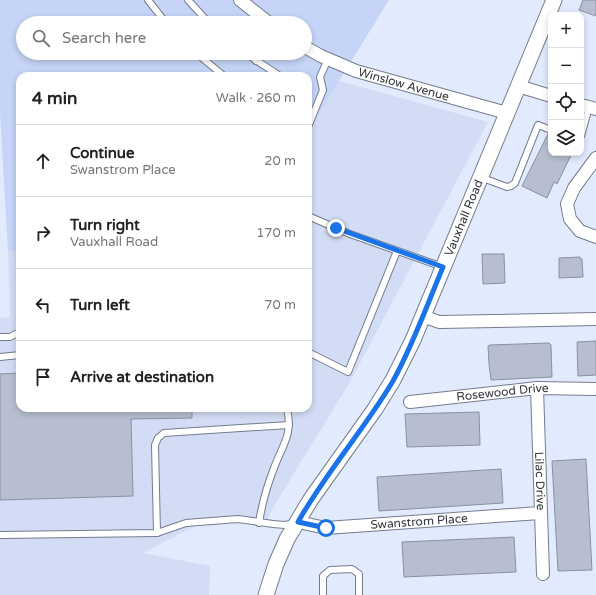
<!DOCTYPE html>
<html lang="en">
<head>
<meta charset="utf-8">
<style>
	:root { --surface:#fff; --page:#f2f2f2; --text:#222; --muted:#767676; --line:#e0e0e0 }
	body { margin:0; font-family:"Varela Round",sans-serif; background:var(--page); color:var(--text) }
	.controls { position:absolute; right:12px; top:12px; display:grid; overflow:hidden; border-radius:8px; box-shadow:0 2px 6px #0003 }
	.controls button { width:36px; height:36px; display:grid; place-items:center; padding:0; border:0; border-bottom:1px solid var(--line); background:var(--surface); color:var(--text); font:20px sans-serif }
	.stop { position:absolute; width:12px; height:12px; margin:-9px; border:3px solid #1a73e8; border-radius:50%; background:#fff }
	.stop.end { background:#1a73e8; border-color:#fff; box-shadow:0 1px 4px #0008 }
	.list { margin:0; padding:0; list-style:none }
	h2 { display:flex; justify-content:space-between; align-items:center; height:52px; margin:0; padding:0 16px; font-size:17px }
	h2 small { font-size:13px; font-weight:400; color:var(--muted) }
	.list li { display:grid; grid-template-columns:26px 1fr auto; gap:12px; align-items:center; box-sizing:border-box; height:72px; padding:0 16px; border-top:1px solid var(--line) }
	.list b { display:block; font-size:15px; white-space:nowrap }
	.list p { margin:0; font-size:13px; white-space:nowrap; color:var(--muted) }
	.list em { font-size:13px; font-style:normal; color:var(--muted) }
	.icon { flex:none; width:22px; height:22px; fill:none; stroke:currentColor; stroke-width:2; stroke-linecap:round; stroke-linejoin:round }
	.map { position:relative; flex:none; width:596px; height:595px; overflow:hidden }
	.search { position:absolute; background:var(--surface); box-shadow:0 2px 6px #0003; left:16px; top:16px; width:296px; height:44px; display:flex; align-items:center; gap:10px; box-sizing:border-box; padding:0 14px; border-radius:22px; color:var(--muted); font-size:15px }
	.panel { position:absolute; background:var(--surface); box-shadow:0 2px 6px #0003; left:16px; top:72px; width:296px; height:340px; border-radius:12px }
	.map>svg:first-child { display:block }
	.built { fill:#d2ddf5 }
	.green { fill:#c5d4f7; fill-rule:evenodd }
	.building { fill:#b6bed0; stroke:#8990a1 }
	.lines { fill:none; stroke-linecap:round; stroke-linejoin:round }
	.service-casing { stroke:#747c8c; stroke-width:8 }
	.minor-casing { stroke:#747c8c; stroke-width:14 }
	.tertiary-casing { stroke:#747c8c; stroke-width:17 }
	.service { stroke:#fff; stroke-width:6 }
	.minor { stroke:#fff; stroke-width:12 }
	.tertiary { stroke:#fff; stroke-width:15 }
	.route { stroke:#1a73e8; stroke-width:5 }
	.labels { text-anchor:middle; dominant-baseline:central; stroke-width:3.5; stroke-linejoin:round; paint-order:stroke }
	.street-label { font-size:12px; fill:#32353c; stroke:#f6f8fb }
</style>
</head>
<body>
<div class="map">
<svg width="596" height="595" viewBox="0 0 596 595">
	<rect width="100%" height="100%" fill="#e2eafd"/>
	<polygon class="built" points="329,78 488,122 350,382 274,506 267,521 203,522 143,553 210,566 209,595 0,595 0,318 10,317 8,251 20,252 20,408 308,408 308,116"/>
	<path class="green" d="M 0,0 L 389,0 L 308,131 L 308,76 L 20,76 L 20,252 L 8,251 L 0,112 ZM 23,23 L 305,23 L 305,53 L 23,53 Z"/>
	<g class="building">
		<polygon points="583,0 596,0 596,16 579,10"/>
		<polygon points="548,134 551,134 551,153 572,153 557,184 554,182 547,198 522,186"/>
		<polygon points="482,254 504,254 505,283 483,284"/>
		<polygon points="580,257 580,259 582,259 583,277 559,278 559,258"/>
		<polygon points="596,341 596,375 578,376 577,342"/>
		<polygon points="549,343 551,345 552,377 491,380 489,364 488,346 490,345"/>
		<polygon points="20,373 20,408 192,408 192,418 131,419 133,496 0,500 0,374"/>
		<polygon points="479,412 480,445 407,447 405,414"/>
		<polygon points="586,459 592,570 558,571 552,461"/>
		<polygon points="501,469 503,503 379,511 377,477"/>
		<polygon points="514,537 516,572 404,577 402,542"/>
	</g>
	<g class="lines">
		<defs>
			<g id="service">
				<polyline points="148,0 166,23"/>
				<polyline points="188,0 209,23"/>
				<polyline points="196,53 224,76"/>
				<polyline points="245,53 280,76"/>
				<polyline points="256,61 261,53"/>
				<polyline points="308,127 323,90 320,77 328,59"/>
				<polyline points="581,136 589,107"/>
				<polyline points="480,177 507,187 511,186 515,183 538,125 551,130"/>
				<polyline points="308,216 350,234 443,267"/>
				<polyline points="0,337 10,337 20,332"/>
				<polyline points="308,352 348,372 397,251"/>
				<polyline points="0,357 20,355"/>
				<path d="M 259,523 C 262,503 267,486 274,468 C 283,444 293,435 287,408"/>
				<polyline points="157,533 155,445 158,438 164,433 289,425"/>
				<polyline points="0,535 157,533 186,523 238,519 273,524 285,525 295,523"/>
				<polyline points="323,595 323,576 330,570 352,569 359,574 359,595"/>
			</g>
			<g id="minor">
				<polyline points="240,0 269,23"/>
				<path id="s1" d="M 305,47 L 321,56 L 356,71 L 507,113"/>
				<polyline points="518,86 551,96"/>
				<polyline points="581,105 596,109"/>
				<polyline points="596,158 574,188 567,204 570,219 580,231 596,237"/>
				<polyline points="423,316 439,322 596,319"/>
				<path id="s2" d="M 537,388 L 543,574"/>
				<path id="s3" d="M 410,402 L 537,388 L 596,389"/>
				<path id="s4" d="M 298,522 L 326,528 L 540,513"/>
			</g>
			<g id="tertiary">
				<path id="s5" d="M 266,595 L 276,564 L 287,539 L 311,499 L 375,409 L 393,380 L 413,340 L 554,0"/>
			</g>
		</defs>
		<use href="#service" class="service-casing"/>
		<use href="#minor" class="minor-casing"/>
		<use href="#tertiary" class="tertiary-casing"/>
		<use href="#service" class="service"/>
		<use href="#minor" class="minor"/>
		<use href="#tertiary" class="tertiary"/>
	</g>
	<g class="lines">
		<path class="route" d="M 326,528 L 298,522 C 326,472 364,430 393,381 C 413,345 427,305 443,267 L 336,228"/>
	</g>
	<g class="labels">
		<g class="street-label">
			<text stroke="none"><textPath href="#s1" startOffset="106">Winslow Avenue</textPath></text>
			<text stroke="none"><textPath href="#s5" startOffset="428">Vauxhall Road</textPath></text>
			<text stroke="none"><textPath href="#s3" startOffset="93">Rosewood Drive</textPath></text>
			<text stroke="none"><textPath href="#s2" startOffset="93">Lilac Drive</textPath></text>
			<text stroke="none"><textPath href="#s4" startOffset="122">Swanstrom Place</textPath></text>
		</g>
	</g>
</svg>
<div class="controls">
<button>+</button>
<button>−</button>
<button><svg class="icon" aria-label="locate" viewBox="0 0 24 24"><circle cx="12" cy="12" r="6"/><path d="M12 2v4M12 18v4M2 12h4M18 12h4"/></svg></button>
<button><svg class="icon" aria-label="layers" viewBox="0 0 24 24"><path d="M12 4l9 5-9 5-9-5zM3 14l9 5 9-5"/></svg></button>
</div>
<div class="stop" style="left:326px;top:528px"></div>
<div class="stop end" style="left:336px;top:228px"></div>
<div class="search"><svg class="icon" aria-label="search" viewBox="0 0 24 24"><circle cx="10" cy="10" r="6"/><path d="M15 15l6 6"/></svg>Search here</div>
<section class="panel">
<h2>4 min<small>Walk · 260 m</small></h2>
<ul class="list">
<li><svg class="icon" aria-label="ahead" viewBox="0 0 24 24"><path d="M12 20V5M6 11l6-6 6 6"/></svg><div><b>Continue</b><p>Swanstrom Place</p></div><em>20 m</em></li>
<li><svg class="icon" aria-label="right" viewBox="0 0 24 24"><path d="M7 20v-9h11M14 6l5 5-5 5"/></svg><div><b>Turn right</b><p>Vauxhall Road</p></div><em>170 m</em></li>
<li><svg class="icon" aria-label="left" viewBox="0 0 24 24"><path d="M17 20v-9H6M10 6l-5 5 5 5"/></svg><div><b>Turn left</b></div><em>70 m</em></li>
<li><svg class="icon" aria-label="arrive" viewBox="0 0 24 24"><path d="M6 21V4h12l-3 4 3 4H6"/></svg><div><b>Arrive at destination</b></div></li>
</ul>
</section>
</div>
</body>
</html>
